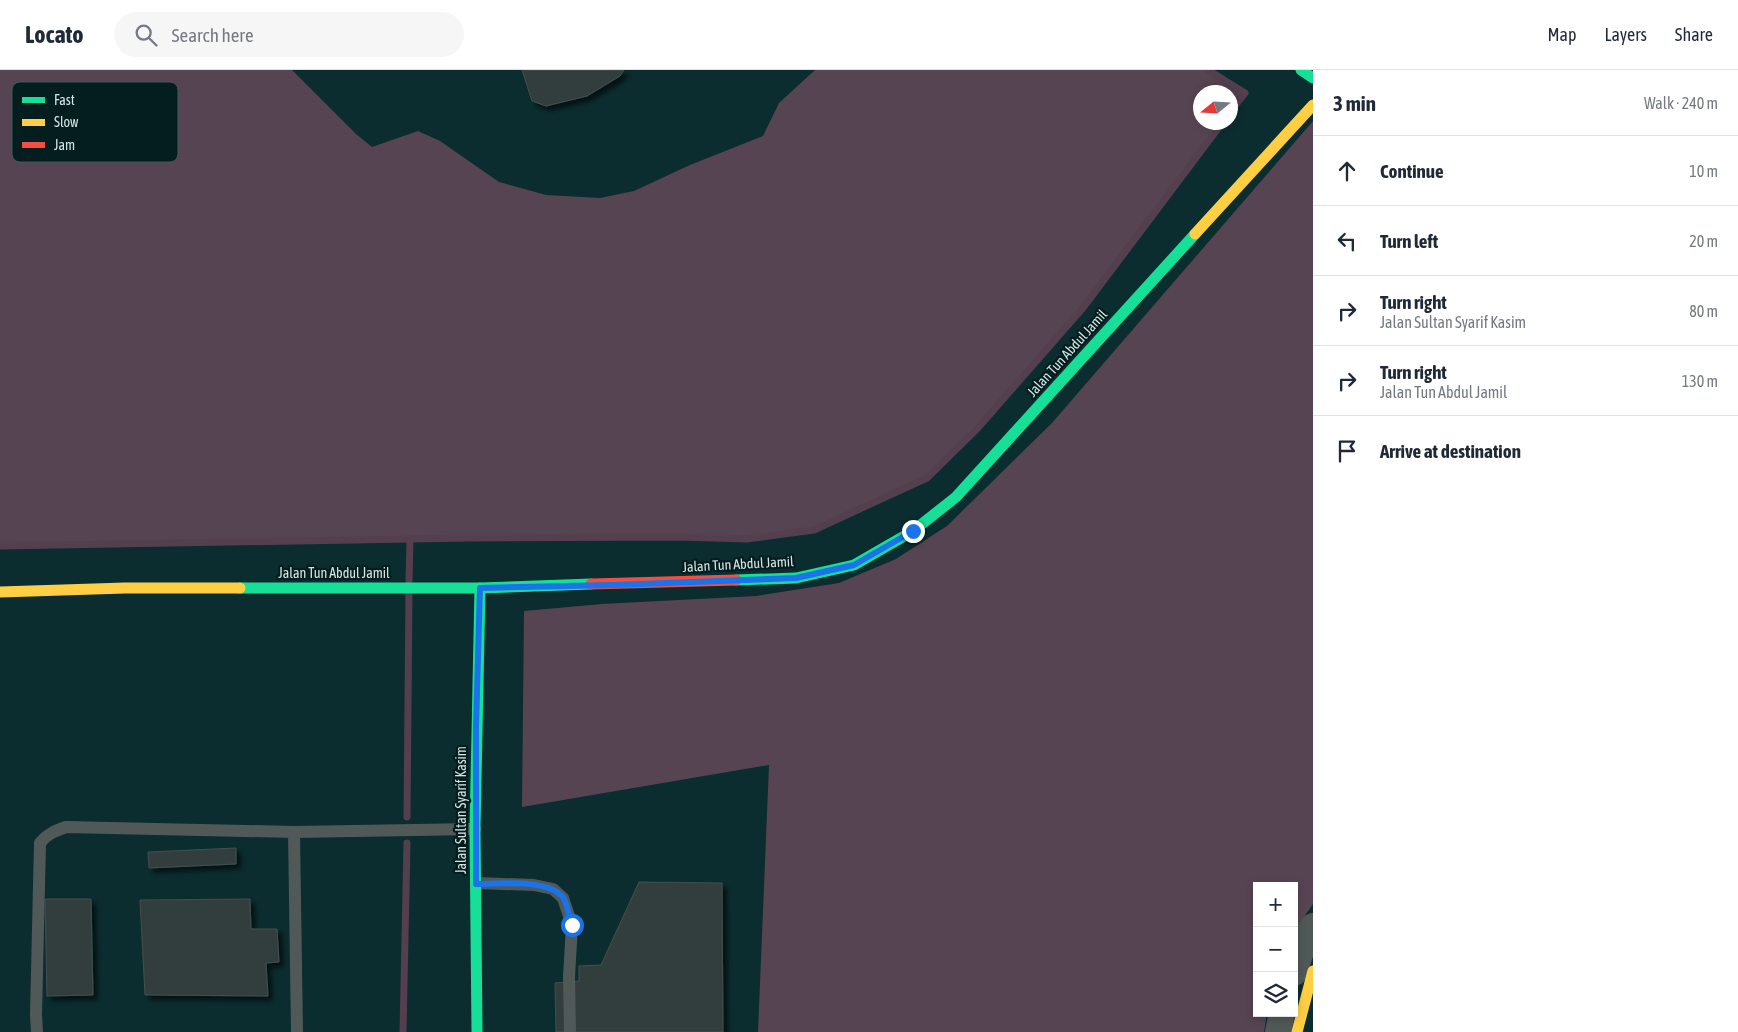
<!DOCTYPE html>
<html lang="en">
<head>
<meta charset="utf-8">
<style>
	:root { --surface:#fff; --page:#f6f6f7; --text:#1f2937; --muted:#747a83; --line:#e0e1e3 }
	body { margin:0; font-family:"Asap Condensed",sans-serif; background:var(--page); color:var(--text) }
	.controls { position:absolute; right:15px; bottom:15px; display:grid; overflow:hidden; border-radius:0px; box-shadow:0 2px 8px #0003 }
	.controls button { width:45px; height:45px; display:grid; place-items:center; padding:0; border:0; border-bottom:1px solid var(--line); background:var(--surface); color:var(--text); font:25px sans-serif }
	.compass { position:absolute; left:1193px; top:15px; width:45px; height:45px; border-radius:50%; background:var(--surface); box-shadow:0 2px 8px #0003; rotate:252deg }
	.stop { position:absolute; width:15px; height:15px; margin:-11px; border:4px solid #1a73e8; border-radius:50%; background:#fff }
	.stop.end { background:#1a73e8; border-color:#fff; box-shadow:0 1px 5px #0008 }
	.list { margin:0; padding:0; list-style:none }
	h2 { display:flex; justify-content:space-between; align-items:center; height:65px; margin:0; padding:0 20px; font-size:21px }
	h2 small { font-size:16px; font-weight:400; color:var(--muted) }
	.list li { display:grid; grid-template-columns:32px 1fr auto; gap:15px; align-items:center; box-sizing:border-box; height:70px; padding:0 20px; border-top:1px solid var(--line) }
	.list b { display:block; font-size:19px; white-space:nowrap }
	.list p { margin:0; font-size:16px; white-space:nowrap; color:var(--muted) }
	.list em { font-size:16px; font-style:normal; color:var(--muted) }
	.icon { flex:none; width:28px; height:28px; fill:none; stroke:currentColor; stroke-width:2; stroke-linecap:round; stroke-linejoin:round }
	.map { position:relative; flex:none; width:1313px; height:962px; overflow:hidden }
	header { display:flex; align-items:center; gap:30px; box-sizing:border-box; height:70px; padding:0 25px; background:var(--surface); border-bottom:1px solid var(--line) }
	header strong { font-size:24px }
	nav { display:flex; gap:28px; margin-inline-start:auto; font-size:18px }
	.search { width:350px; height:45px; background:var(--page); display:flex; align-items:center; gap:12px; box-sizing:border-box; padding:0 18px; border-radius:28px; color:var(--muted); font-size:19px }
	main { display:flex }
	aside { flex:1; background:var(--surface) }
	.map>svg:first-child { display:block }
	.built { fill:#0b2d2f; fill-rule:evenodd }
	.forest { fill:#574452 }
	.lines { fill:none; stroke-linecap:round; stroke-linejoin:round }
	.stream { stroke:#543f4f; stroke-width:7 }
	.building { fill:#333e3e; stroke:#444e4f; filter:url(#shadow) }
	.lane { stroke:#515858; stroke-width:12 }
	.street { stroke:#515858; stroke-width:26 }
	.fast { stroke:#16e098; stroke-width:11 }
	.slow { stroke:#ffcf43; stroke-width:11 }
	.jam { stroke:#f24e42; stroke-width:11 }
	.route { stroke:#1a73e8; stroke-width:6 }
	.labels { text-anchor:middle; dominant-baseline:central; stroke-width:4.5; stroke-linejoin:round; paint-order:stroke }
	.street-label { font-size:14px; fill:#d5e4e4; stroke:#041d1e }
	.key { fill:#041d1e; stroke:#435959; stroke-width:1 }
	.key-label { font-size:14px; fill:#d5e4e4 }
</style>
</head>
<body>
<header>
<strong>Locato</strong>
<div class="search"><svg class="icon" aria-label="search" viewBox="0 0 24 24"><circle cx="10" cy="10" r="6"/><path d="M15 15l6 6"/></svg>Search here</div>
<nav><a>Map</a><a>Layers</a><a>Share</a></nav>
</header>
<main>
<div class="map">
<svg width="1313" height="962" viewBox="0 0 1313 962">
	<defs>
		<filter id="shadow"><feDropShadow dx="4.5" dy="4.5" stdDeviation="2.5" flood-color="#0009"/></filter>
	</defs>
	<rect width="100%" height="100%" fill="#142122"/>
	<path class="built" d="M 0,0 L 1313,0 L 1313,962 L 0,962 ZM 1200,22 L 1230,22 L 1230,52 L 1200,52 ZM 1257,816 L 1294,816 L 1294,943 L 1257,943 Z"/>
	<g class="forest">
		<polygon points="0,0 292,0 356,64 372,77 418,61 440,71 499,112 546,125 600,128 634,121 690,95 763,66 779,33 815,0 1209,0 1245,23 1231,42 1230,22 1200,22 1200,52 1223,53 1083,238 977,359 927,408 814,460 747,469 467,468 0,476"/>
		<polygon points="1313,51 1313,834 1299,854 1294,867 1294,816 1257,816 1257,943 1267,943 1264,962 758,962 769,695 522,737 524,541 602,534 756,526 839,513 896,489 947,456 1052,353"/>
	</g>
	<g class="lines">
		<g class="stream">
			<polyline points="1208,0 1245,23 1230,42"/>
			<polyline points="0,476 467,468 678,467 747,469 814,460 927,408 977,359 1083,238 1223,52"/>
			<polyline points="409,511 410,469"/>
			<polyline points="407,747 409,522"/>
			<polyline points="403,962 407,773"/>
		</g>
	</g>
	<g class="building">
		<polygon points="522,0 624,0 620,6 587,26 546,36 532,31"/>
		<polygon points="236,778 236,794 149,798 148,782"/>
		<polygon points="639,812 722,813 723,962 556,962 555,913 579,911 579,896 601,895"/>
		<polygon points="45,829 91,829 93,925 47,926"/>
		<polygon points="250,829 251,859 277,859 279,892 266,893 268,926 145,925 140,830"/>
	</g>
	<g class="lines">
		<g class="lane">
			<polyline points="294,762 297,962"/>
			<polyline points="476,813 534,815 553,819 563,828 572,855 569,907 570,962"/>
			<path d="M 37,962 L 36,945 L 40,773 C 47,764 55,761 66,757 L 294,762 L 475,759"/>
		</g>
		<g class="street">
			<polyline points="1294,903 1306,866 1313,856"/>
			<polyline points="1278,962 1282,943"/>
		</g>
		<g class="fast">
			<polyline points="1301,0 1313,8"/>
			<polyline points="736,510 796,508 854,495 913,461 956,427 1195,164"/>
			<polyline points="240,518 480,518 591,514"/>
			<polyline points="477,962 475,759 480,518"/>
		</g>
		<g class="slow">
			<polyline points="1195,164 1313,35"/>
			<polyline points="0,522 125,518 240,518"/>
			<polyline points="1297,962 1313,901"/>
		</g>
		<polyline class="jam" points="591,514 736,510"/>
	</g>
	<g class="lines">
		<path class="route" d="M 572,855 C 569,847 568,837 564,829 C 552,808 497,814 476,814 L 476,657 L 480,518 L 614,515 L 796,508 L 854,495 L 913,461"/>
	</g>
	<g class="labels">
		<g class="street-label">
			<text transform="translate(1067 283) rotate(-48)">Jalan Tun Abdul Jamil</text>
			<text transform="translate(738 494) rotate(-3)">Jalan Tun Abdul Jamil</text>
			<text x="334" y="503">Jalan Tun Abdul Jamil</text>
			<text transform="translate(461 740) rotate(-90)">Jalan Sultan Syarif Kasim</text>
		</g>
	</g>
	<rect x="12" y="12" width="166" height="80" rx="8" class="key"/>
	<rect x="22" y="27" width="23" height="6" fill="#16e098"/>
	<rect x="22" y="49" width="23" height="7" fill="#ffcf43"/>
	<rect x="22" y="72" width="23" height="6" fill="#f24e42"/>
	<g class="key-label">
		<text x="54" y="35">Fast</text>
		<text x="54" y="57">Slow</text>
		<text x="54" y="80">Jam</text>
	</g>
</svg>
<div class="controls">
<button>+</button>
<button>−</button>
<button><svg class="icon" aria-label="layers" viewBox="0 0 24 24"><path d="M12 4l9 5-9 5-9-5zM3 14l9 5 9-5"/></svg></button>
</div>
<svg class="compass" viewBox="-18 -18 36 36"><path d="M0-13l5 13h-10z" fill="#e53935"/><path d="M0 13l5-13h-10z" fill="#747a83"/></svg>
<div class="stop" style="left:572px;top:855px"></div>
<div class="stop end" style="left:913px;top:461px"></div>
</div>
<aside>
<h2>3 min<small>Walk · 240 m</small></h2>
<ul class="list">
<li><svg class="icon" aria-label="ahead" viewBox="0 0 24 24"><path d="M12 20V5M6 11l6-6 6 6"/></svg><div><b>Continue</b></div><em>10 m</em></li>
<li><svg class="icon" aria-label="left" viewBox="0 0 24 24"><path d="M17 20v-9H6M10 6l-5 5 5 5"/></svg><div><b>Turn left</b></div><em>20 m</em></li>
<li><svg class="icon" aria-label="right" viewBox="0 0 24 24"><path d="M7 20v-9h11M14 6l5 5-5 5"/></svg><div><b>Turn right</b><p>Jalan Sultan Syarif Kasim</p></div><em>80 m</em></li>
<li><svg class="icon" aria-label="right" viewBox="0 0 24 24"><path d="M7 20v-9h11M14 6l5 5-5 5"/></svg><div><b>Turn right</b><p>Jalan Tun Abdul Jamil</p></div><em>130 m</em></li>
<li><svg class="icon" aria-label="arrive" viewBox="0 0 24 24"><path d="M6 21V4h12l-3 4 3 4H6"/></svg><div><b>Arrive at destination</b></div></li>
</ul>
</aside>
</main>
</body>
</html>
